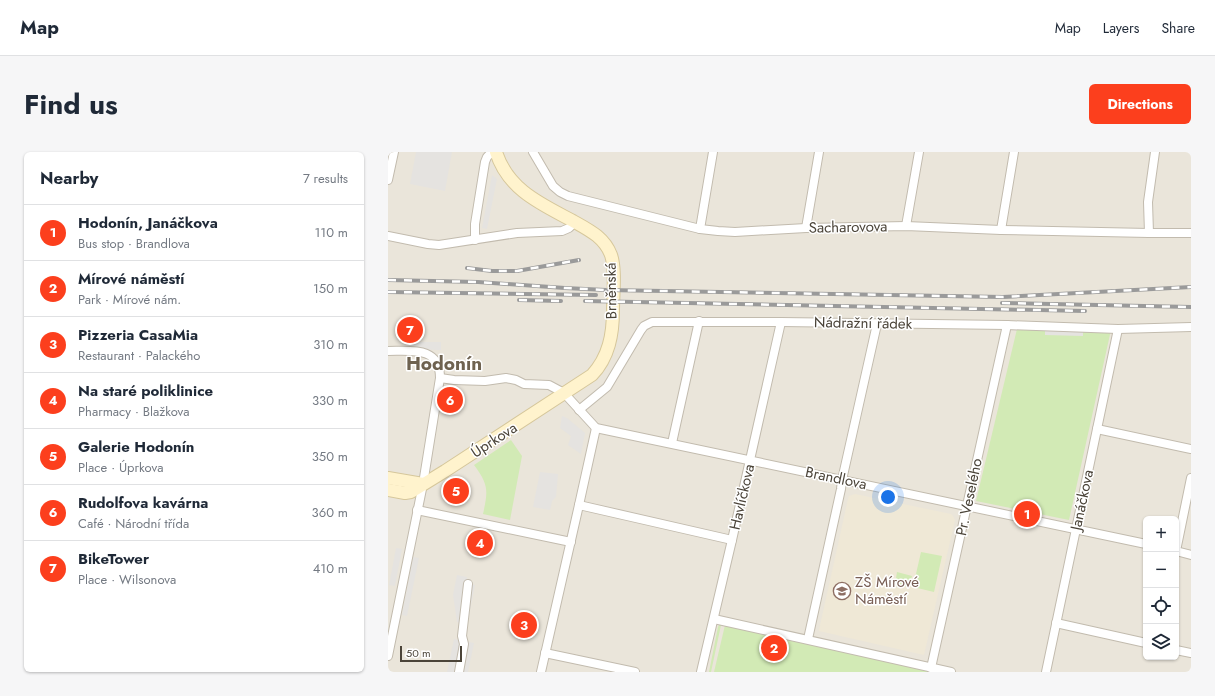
<!DOCTYPE html>
<html lang="en">
<head>
<meta charset="utf-8">
<style>
	:root { --surface:#fff; --page:#f6f6f7; --text:#1f2937; --muted:#747a83; --line:#e0e1e3; --accent:#fc3f1d }
	body { margin:0; font-family:Jost,sans-serif; background:var(--page); color:var(--text) }
	.controls { position:absolute; right:12px; bottom:12px; display:grid; overflow:hidden; border-radius:6px; box-shadow:0 1px 3px #0004 }
	.controls button { width:36px; height:36px; display:grid; place-items:center; padding:0; border:0; border-bottom:1px solid var(--line); background:var(--surface); color:var(--text); font:20px sans-serif }
	.scale { position:absolute; left:12px; bottom:10px; width:62px; box-sizing:border-box; padding-left:4px; border:2px solid #4b4439; border-top:0; font-size:11px; line-height:14px; white-space:nowrap; color:#4b4439; -webkit-text-stroke:3px #fff; paint-order:stroke }
	.you { position:absolute; left:500px; top:345px; width:14px; height:14px; margin:-10px; border:3px solid #fff; border-radius:50%; background:#1a73e8; box-shadow:0 0 0 6px #1a73e833 }
	.badge { display:grid; place-items:center; width:26px; height:26px; border-radius:50%; background:var(--accent); color:#fff; font-size:13px; font-weight:700 }
	.pin { position:absolute; translate:-50% -50%; border:2px solid #fff; box-shadow:0 1px 4px #0006 }
	.list { margin:0; padding:0; list-style:none }
	h2 { display:flex; justify-content:space-between; align-items:center; height:52px; margin:0; padding:0 16px; font-size:17px }
	h2 small { font-size:13px; font-weight:400; color:var(--muted) }
	.list li { display:grid; grid-template-columns:26px 1fr auto; gap:12px; align-items:center; box-sizing:border-box; height:56px; padding:0 16px; border-top:1px solid var(--line) }
	.list b { display:block; font-size:15px; white-space:nowrap }
	.list p { margin:0; font-size:13px; white-space:nowrap; color:var(--muted) }
	.list em { font-size:13px; font-style:normal; color:var(--muted) }
	.icon { flex:none; width:22px; height:22px; fill:none; stroke:currentColor; stroke-width:2; stroke-linecap:round; stroke-linejoin:round }
	.map { position:relative; flex:none; width:803px; height:520px; overflow:hidden; border-radius:6px }
	header { display:flex; align-items:center; gap:24px; box-sizing:border-box; height:56px; padding:0 20px; background:var(--surface); border-bottom:1px solid var(--line) }
	header strong { font-size:19px }
	nav { display:flex; gap:22px; margin-inline-start:auto; font-size:14px }
	.intro { display:flex; align-items:center; justify-content:space-between; box-sizing:border-box; height:96px; padding:0 24px }
	h1 { margin:0; font-size:28px }
	.button { padding:10px 18px; border-radius:6px; background:var(--accent); color:#fff; font-size:14px; font-weight:700 }
	main { display:flex; gap:24px; padding:0 24px }
	aside { flex:1; background:var(--surface); border-radius:6px; box-shadow:0 1px 3px #0004 }
	.map>svg:first-child { display:block }
	.residential { fill:#eae5da; fill-rule:evenodd }
	.education { fill:#efe8d6 }
	.green { fill:#d2eab5 }
	.parking { fill:#e5e3e0 }
	.lines { fill:none; stroke-linecap:round; stroke-linejoin:round }
	.minor-casing { stroke:#c2bbae; stroke-width:10 }
	.secondary-casing { stroke:#d6c79b; stroke-width:14 }
	.minor { stroke:#fff; stroke-width:8 }
	.secondary { stroke:#fff3cd; stroke-width:12 }
	.rail-casing { stroke:#9a9a9a; stroke-width:4 }
	.rail { stroke:#fff; stroke-width:2.5; stroke-dasharray:8; stroke-linecap:butt }
	.labels { text-anchor:middle; dominant-baseline:central; stroke-width:3; stroke-linejoin:round; paint-order:stroke }
	.street-label { font-size:15px; fill:#4b4439; stroke:#fff }
	.education-label { font-size:15px; fill:#785e54; stroke:#fff; text-anchor:start }
	.district-label { font-size:19px; font-weight:bold; fill:#6e6250; stroke:#fff }
</style>
</head>
<body>
<header>
<strong>Map</strong>
<nav><a>Map</a><a>Layers</a><a>Share</a></nav>
</header>
<div class="intro"><h1>Find us</h1><a class="button">Directions</a></div>
<main>
<aside>
<h2>Nearby<small>7 results</small></h2>
<ul class="list">
<li><span class="badge">1</span><div><b>Hodonín, Janáčkova</b><p>Bus stop · Brandlova</p></div><em>110 m</em></li>
<li><span class="badge">2</span><div><b>Mírové náměstí</b><p>Park · Mírové nám.</p></div><em>150 m</em></li>
<li><span class="badge">3</span><div><b>Pizzeria CasaMia</b><p>Restaurant · Palackého</p></div><em>310 m</em></li>
<li><span class="badge">4</span><div><b>Na staré poliklinice</b><p>Pharmacy · Blažkova</p></div><em>330 m</em></li>
<li><span class="badge">5</span><div><b>Galerie Hodonín</b><p>Place · Úprkova</p></div><em>350 m</em></li>
<li><span class="badge">6</span><div><b>Rudolfova kavárna</b><p>Café · Národní třída</p></div><em>360 m</em></li>
<li><span class="badge">7</span><div><b>BikeTower</b><p>Place · Wilsonova</p></div><em>410 m</em></li>
</ul>
</aside>
<div class="map">
<svg width="803" height="520" viewBox="0 0 803 520">
	<rect width="100%" height="100%" fill="#f6f3ec"/>
	<path class="residential" d="M 0,0 L 803,0 L 803,520 L 0,520 ZM 758,367 L 788,367 L 788,505 L 758,505 Z"/>
	<polygon class="education" points="467,342 563,362 565,364 567,368 536,503 431,479 431,478 460,347 461,344"/>
	<g class="green">
		<polygon points="629,177 723,178 681,368 588,349"/>
		<path d="M 123,288 L 134,304 L 122,368 L 95,362 C 100,339 101,333 86,313 Z"/>
		<polygon points="533,400 554,404 546,440 525,435"/>
		<polygon points="509,420 524,424 521,435 507,432"/>
		<polygon points="331,473 333,473 323,520 321,520 330,475"/>
		<polygon points="337,473 545,520 326,520"/>
	</g>
	<g class="parking">
		<polygon points="28,0 64,0 57,39 22,32"/>
		<polygon points="104,23 109,27 99,77 94,76"/>
		<polygon points="657,177 695,178 695,184 657,183"/>
		<polygon points="18,190 53,190 53,198 18,197"/>
		<polygon points="174,264 179,266 197,281 193,302 180,293 183,284 172,276"/>
		<polygon points="152,320 170,322 168,345 164,349 162,358 145,355"/>
		<polygon points="8,396 14,397 7,434 1,433"/>
		<polygon points="25,405 31,406 19,464 14,463"/>
		<polygon points="69,423 79,425 79,432 87,433 79,473 69,470 65,443"/>
		<polygon points="66,487 86,491 80,520 59,520"/>
	</g>
	<g class="lines">
		<defs>
			<g id="minor">
				<polyline points="145,0 165,34 172,40 180,44 312,77 330,79 347,80 418,76 518,74 613,78 761,81 803,81"/>
				<polyline points="0,28 6,0"/>
				<polyline points="518,74 531,0"/>
				<polyline points="418,76 431,0"/>
				<polyline points="312,77 325,0"/>
				<polyline points="613,78 626,0"/>
				<polyline points="761,81 760,50 767,0"/>
				<polyline points="0,84 40,92 51,93 129,81 174,79 181,76 187,70"/>
				<polyline points="87,88 87,72 97,10 99,5 104,0"/>
				<path d="M 0,199 C 23,199 52,194 52,226 L 35,332 L 0,504"/>
				<polyline points="52,226 66,228 97,229 118,226 128,228 136,232 161,233 176,241 208,276 758,392"/>
				<polyline points="191,258 219,235 253,178 256,174 264,170 393,170 619,173 730,177 803,175"/>
				<polyline points="709,277 803,297"/>
				<polyline points="284,291 311,169"/>
				<polyline points="191,353 344,388"/>
				<polyline points="29,358 183,390"/>
				<polyline points="788,399 803,326"/>
				<polyline points="788,399 803,403"/>
				<polyline points="326,467 563,520"/>
				<polyline points="668,471 758,491"/>
				<polyline points="420,487 453,337 454,328 489,172"/>
				<polyline points="788,498 803,501"/>
				<polyline points="157,501 247,520"/>
				<polyline points="543,516 619,173"/>
				<polyline points="71,520 76,492 74,484 80,432"/>
				<polyline points="153,520 191,353 208,276"/>
				<polyline points="313,520 344,388 393,170"/>
				<polyline points="658,520 730,177"/>
			</g>
			<g id="secondary">
				<polyline points="0,326 35,332"/>
				<path d="M 0,338 L 17,341 L 23,340 L 57,319 L 204,223 C 221,205 225,182 225,158 C 225,143 228,117 223,103 C 216,85 201,78 185,69 C 153,52 120,38 108,0"/>
			</g>
		</defs>
		<use href="#minor" class="minor-casing"/>
		<use href="#secondary" class="secondary-casing"/>
		<use href="#minor" class="minor"/>
		<use href="#secondary" class="secondary"/>
		<defs>
			<g id="rail">
				<polyline points="79,116 104,119 129,119 191,108"/>
				<polyline points="0,128 90,130 177,136 218,138 615,145 803,135"/>
				<polyline points="0,140 208,143"/>
				<polyline points="131,148 173,149"/>
				<polyline points="197,149 697,159"/>
				<polyline points="614,151 803,155"/>
			</g>
		</defs>
		<use href="#rail" class="rail-casing"/>
		<use href="#rail" class="rail"/>
	</g>
	<defs>
		<symbol id="school-ring" viewBox="-11 -11 22 22"><circle r="9.5" fill="#fff" stroke="#8d6e63" stroke-width="1.5"/><path d="M0-5L7-2L0 1L-7-2ZM-4 1L0 2.5L4 1V4Q0 6-4 4Z" fill="#8d6e63"/></symbol>
	</defs>
	<g fill-rule="evenodd">
		<use href="#school-ring" x="444" y="429" width="20" height="20"/>
	</g>
	<g class="labels">
		<g class="street-label">
			<text transform="translate(460 75) rotate(-1)">Sacharovova</text>
			<text transform="translate(223 139) rotate(-91)">Brněnská</text>
			<text transform="translate(475 171) rotate(1)">Nádražní řádek</text>
			<text transform="translate(106 288) rotate(-33)">Úprkova</text>
			<text transform="translate(448 326) rotate(12)">Brandlova</text>
			<text transform="translate(354 345) rotate(-77)">Havlíčkova</text>
			<text transform="translate(581 345) rotate(-78)">Pr. Veselého</text>
			<text transform="translate(694 348) rotate(-78)">Janáčkova</text>
		</g>
		<g class="education-label">
			<text x="467" y="430">ZŠ Mírové<tspan x="467" dy="17">Náměstí</tspan></text>
		</g>
		<g class="district-label">
			<text x="56" y="211">Hodonín</text>
		</g>
	</g>
</svg>
<div class="controls">
<button>+</button>
<button>−</button>
<button><svg class="icon" aria-label="locate" viewBox="0 0 24 24"><circle cx="12" cy="12" r="6"/><path d="M12 2v4M12 18v4M2 12h4M18 12h4"/></svg></button>
<button><svg class="icon" aria-label="layers" viewBox="0 0 24 24"><path d="M12 4l9 5-9 5-9-5zM3 14l9 5 9-5"/></svg></button>
</div>
<div class="scale">50 m</div>
<div class="you"></div>
<div class="pin badge" style="left:639px;top:362px">1</div>
<div class="pin badge" style="left:386px;top:496px">2</div>
<div class="pin badge" style="left:136px;top:473px">3</div>
<div class="pin badge" style="left:92px;top:391px">4</div>
<div class="pin badge" style="left:68px;top:339px">5</div>
<div class="pin badge" style="left:62px;top:248px">6</div>
<div class="pin badge" style="left:22px;top:178px">7</div>
</div>
</main>
</body>
</html>
